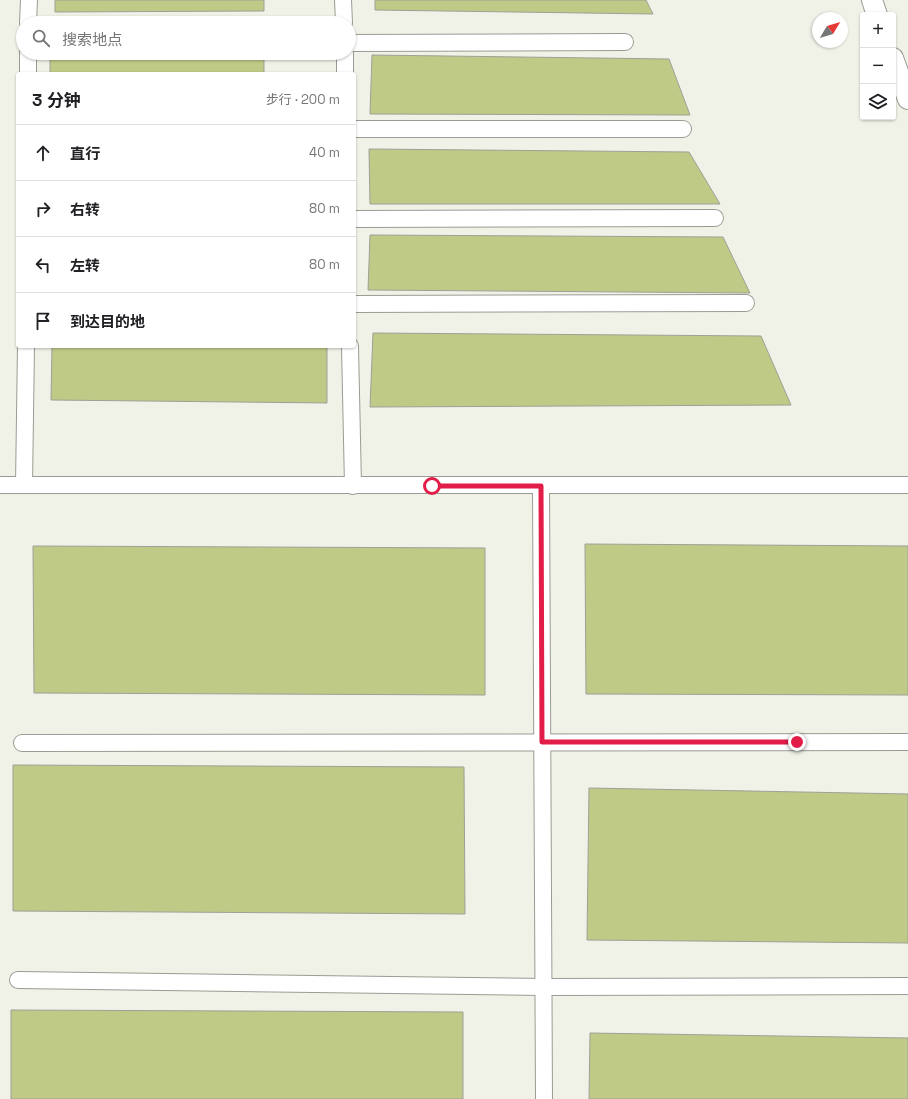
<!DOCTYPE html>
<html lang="zh">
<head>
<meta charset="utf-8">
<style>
	:root { --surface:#fff; --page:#f6f6f6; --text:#202124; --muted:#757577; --line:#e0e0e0 }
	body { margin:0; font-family:"Space Grotesk","Noto Sans SC",sans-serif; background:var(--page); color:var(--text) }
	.controls { position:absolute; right:12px; top:12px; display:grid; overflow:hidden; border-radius:4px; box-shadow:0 1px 3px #0004 }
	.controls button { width:36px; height:36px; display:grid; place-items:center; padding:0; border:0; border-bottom:1px solid var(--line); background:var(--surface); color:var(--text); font:20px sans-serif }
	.compass { position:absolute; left:812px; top:12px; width:36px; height:36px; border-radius:50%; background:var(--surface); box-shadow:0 1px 3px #0004; rotate:52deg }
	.stop { position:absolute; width:12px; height:12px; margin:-9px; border:3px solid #e11d48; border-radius:50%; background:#fff }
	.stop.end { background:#e11d48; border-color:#fff; box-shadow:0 1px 4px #0008 }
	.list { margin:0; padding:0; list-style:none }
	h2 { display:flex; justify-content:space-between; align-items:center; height:52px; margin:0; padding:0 16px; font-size:17px }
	h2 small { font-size:13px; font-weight:400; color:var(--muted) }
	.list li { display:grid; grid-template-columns:26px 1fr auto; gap:12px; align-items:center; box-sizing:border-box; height:56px; padding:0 16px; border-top:1px solid var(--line) }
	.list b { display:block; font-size:15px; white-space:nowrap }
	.list em { font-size:13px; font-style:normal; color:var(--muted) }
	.icon { flex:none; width:22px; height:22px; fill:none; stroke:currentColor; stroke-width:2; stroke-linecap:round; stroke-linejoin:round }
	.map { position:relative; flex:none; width:908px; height:1099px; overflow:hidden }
	.search { position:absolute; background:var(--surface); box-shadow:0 1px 3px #0004; left:16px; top:16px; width:340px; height:44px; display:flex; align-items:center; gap:10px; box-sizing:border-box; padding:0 14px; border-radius:22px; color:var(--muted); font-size:15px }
	.panel { position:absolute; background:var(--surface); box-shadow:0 1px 3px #0004; left:16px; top:72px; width:340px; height:276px; border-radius:4px }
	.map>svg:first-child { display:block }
	.building { fill:#bfca86; stroke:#9ea097 }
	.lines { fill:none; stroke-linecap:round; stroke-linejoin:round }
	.minor-casing { stroke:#9a9c93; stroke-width:18 }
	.tertiary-casing { stroke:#9a9c93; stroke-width:22 }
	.minor { stroke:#fff; stroke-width:16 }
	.tertiary { stroke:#fff; stroke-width:20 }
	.route { stroke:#e11d48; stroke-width:5 }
</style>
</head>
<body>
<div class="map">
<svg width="908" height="1099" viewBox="0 0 908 1099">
	<rect width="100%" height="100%" fill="#f0f2e8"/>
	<g class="building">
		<polygon points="55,0 264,0 264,11 55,12"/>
		<polygon points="375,0 646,0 653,14 375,10"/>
		<polygon points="372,55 669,59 690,115 370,114"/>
		<polygon points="264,56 264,74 50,74 50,58"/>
		<polygon points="369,149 689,152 720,204 370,204"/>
		<polygon points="370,235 723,237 750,293 368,290"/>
		<polygon points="373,333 761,336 791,405 370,407"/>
		<polygon points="52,346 327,346 327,403 51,400"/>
		<polygon points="585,544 908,546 908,695 586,694"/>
		<polygon points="33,546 485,548 485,695 34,693"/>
		<polygon points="13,765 464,767 465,914 13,911"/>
		<polygon points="589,788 908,794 908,943 587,940"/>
		<polygon points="11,1010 463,1012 463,1099 11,1099"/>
		<polygon points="590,1033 908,1038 908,1099 589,1099"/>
	</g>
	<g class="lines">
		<defs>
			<g id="minor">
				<polyline points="343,0 344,23"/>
				<polyline points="28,23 29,0"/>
				<polyline points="349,43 625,42"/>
				<polyline points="345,53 345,74"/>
				<polyline points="28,74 28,53"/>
				<polyline points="354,129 683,129"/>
				<polyline points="354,219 715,218"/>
				<polyline points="354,304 746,303"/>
				<polyline points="350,346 353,486"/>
				<polyline points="0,485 908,485"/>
				<polyline points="24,485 26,346"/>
				<polyline points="541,486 544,1099"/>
				<polyline points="22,743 908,742"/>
				<polyline points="18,980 544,987 908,986"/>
			</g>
			<g id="tertiary">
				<polyline points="872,0 877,15"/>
				<polyline points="893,58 908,99"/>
			</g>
		</defs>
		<use href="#minor" class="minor-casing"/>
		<use href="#tertiary" class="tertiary-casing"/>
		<use href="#minor" class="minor"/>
		<use href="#tertiary" class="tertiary"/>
	</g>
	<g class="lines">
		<polyline class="route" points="432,486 541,486 542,742 797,742"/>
	</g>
</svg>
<div class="controls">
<button>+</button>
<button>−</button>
<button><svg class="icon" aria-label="layers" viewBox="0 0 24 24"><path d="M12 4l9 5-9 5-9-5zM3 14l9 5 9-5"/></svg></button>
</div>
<svg class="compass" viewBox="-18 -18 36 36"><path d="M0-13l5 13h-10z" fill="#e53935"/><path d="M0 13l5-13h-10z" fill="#757577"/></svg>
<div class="stop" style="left:432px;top:486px"></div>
<div class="stop end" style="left:797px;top:742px"></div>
<div class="search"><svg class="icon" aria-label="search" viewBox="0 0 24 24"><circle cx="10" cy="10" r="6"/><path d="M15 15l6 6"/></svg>搜索地点</div>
<section class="panel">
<h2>3 分钟<small>步行 · 200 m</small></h2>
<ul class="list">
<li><svg class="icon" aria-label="ahead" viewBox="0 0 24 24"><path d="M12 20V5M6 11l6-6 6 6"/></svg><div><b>直行</b></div><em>40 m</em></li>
<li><svg class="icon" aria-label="right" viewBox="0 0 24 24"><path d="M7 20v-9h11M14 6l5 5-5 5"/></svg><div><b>右转</b></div><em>80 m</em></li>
<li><svg class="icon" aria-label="left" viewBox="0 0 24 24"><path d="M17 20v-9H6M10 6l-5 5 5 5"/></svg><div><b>左转</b></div><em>80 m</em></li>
<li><svg class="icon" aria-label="arrive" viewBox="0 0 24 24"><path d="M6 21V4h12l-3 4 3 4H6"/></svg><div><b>到达目的地</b></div></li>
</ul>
</section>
</div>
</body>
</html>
